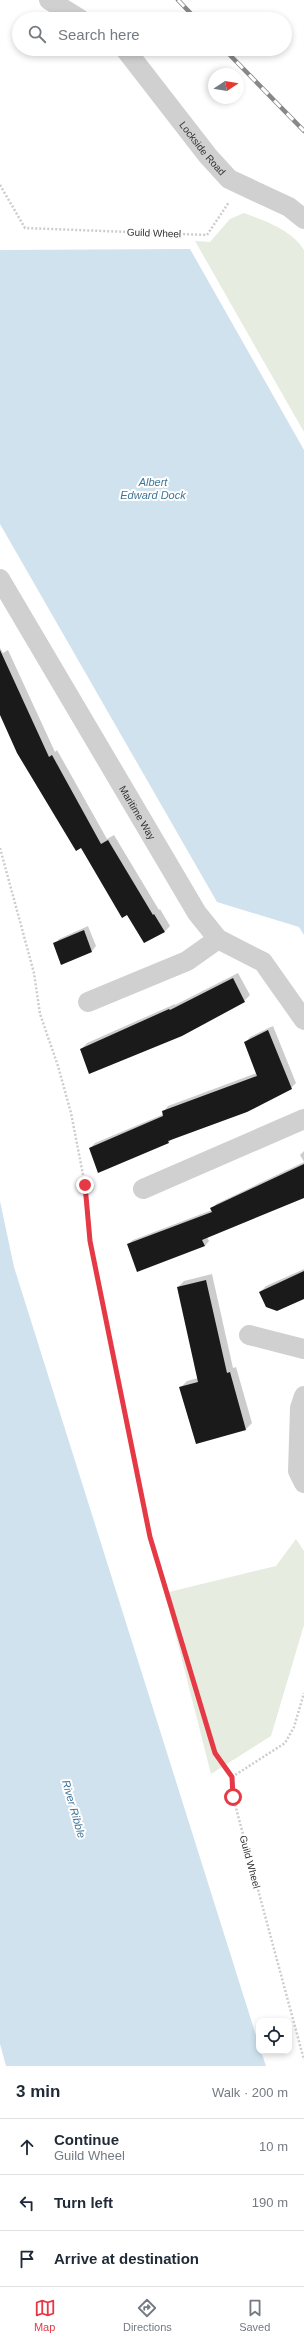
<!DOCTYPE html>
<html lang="en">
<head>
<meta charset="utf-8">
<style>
	:root { --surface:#fff; --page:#f6f6f7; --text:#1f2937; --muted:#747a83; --line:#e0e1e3; --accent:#e63946 }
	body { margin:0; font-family:Helvetica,sans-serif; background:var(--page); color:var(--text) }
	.controls { position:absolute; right:12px; bottom:12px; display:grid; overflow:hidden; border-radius:8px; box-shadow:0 2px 6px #0003 }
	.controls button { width:36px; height:36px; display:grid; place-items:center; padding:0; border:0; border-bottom:1px solid var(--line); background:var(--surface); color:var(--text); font:20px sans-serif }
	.compass { position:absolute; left:208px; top:68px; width:36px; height:36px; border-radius:50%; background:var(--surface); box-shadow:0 2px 6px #0003; rotate:78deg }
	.stop { position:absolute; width:12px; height:12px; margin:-9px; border:3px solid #e63946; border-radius:50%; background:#fff }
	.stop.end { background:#e63946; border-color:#fff; box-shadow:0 1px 4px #0008 }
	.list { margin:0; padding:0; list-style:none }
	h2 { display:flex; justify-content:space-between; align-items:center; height:52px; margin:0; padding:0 16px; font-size:17px }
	h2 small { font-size:13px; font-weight:400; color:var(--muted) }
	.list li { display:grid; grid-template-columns:26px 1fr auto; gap:12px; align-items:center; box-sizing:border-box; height:56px; padding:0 16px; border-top:1px solid var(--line) }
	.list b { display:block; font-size:15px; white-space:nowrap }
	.list p { margin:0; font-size:13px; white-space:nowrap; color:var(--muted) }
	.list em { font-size:13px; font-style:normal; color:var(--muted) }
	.icon { flex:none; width:22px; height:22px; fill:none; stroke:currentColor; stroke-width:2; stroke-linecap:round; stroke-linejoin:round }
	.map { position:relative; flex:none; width:304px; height:2066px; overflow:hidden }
	.search { position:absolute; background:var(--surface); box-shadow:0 2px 6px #0003; left:12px; right:12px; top:12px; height:44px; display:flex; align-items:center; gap:10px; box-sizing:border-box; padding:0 14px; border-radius:22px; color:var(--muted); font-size:15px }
	.sheet { height:220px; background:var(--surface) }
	nav { display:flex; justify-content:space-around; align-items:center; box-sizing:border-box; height:56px; border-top:1px solid var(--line); background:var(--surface); font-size:11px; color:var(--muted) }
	nav a { display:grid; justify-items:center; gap:2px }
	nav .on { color:var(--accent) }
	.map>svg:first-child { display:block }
	.green { fill:#e6ecdf }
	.water { fill:#cfe2ee }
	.shadow { fill:#0003 }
	.building { fill:#1a1a1a }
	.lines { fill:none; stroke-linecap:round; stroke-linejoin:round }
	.path { stroke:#cdcdcd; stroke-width:2.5; stroke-dasharray:2 2; stroke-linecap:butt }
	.minor { stroke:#d0d0d0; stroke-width:20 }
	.rail-casing { stroke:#888; stroke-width:4.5 }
	.rail { stroke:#fff; stroke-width:3; stroke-dasharray:9; stroke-linecap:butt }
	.route { stroke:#e63946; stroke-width:5 }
	.labels { text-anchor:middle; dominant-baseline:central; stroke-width:4; stroke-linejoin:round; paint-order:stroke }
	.street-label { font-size:10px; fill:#333; stroke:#fff }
	.water-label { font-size:11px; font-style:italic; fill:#3f7597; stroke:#fff }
</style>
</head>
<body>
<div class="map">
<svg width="304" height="2066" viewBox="0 0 304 2066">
	<rect width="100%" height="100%" fill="#fff"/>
	<g class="green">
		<path d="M 244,213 C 265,221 292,230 304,250 L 304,432 L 195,241 L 210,242 L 230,219 Z"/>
		<polygon points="296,1539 304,1551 304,1625 271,1736 211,1774 165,1593 276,1566"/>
	</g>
	<g class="water">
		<polygon points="190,249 304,450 304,935 299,927 217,902 0,524 0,250"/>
		<polygon points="0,1201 14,1267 259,2045 259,2051 261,2051 266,2066 6,2066 0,2044"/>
	</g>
	<g class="shadow">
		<polygon points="0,648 3,653 8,650 55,752 57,750 107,839 114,835 159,910 160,909 170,926 165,931 145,942 81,846 0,712"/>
		<polygon points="88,926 96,946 92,951 55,944 59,939"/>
		<polygon points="238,973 250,995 244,1001 81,1049 87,1043 175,1004 175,1005"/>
		<polygon points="273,1026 296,1083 291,1088 173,1138 168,1143 90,1148 95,1143 164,1114 163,1112 168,1106 257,1073 245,1043 250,1037"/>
		<polygon points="304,1151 304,1197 207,1237 209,1241 205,1246 128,1244 133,1240 212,1210 216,1204 304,1162 300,1155"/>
		<polygon points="304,1269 304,1298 260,1292 266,1286"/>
		<polygon points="212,1274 233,1368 236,1367 252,1423 246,1429 181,1387 187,1381 198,1378 178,1287 184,1281"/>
	</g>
	<g class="building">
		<polygon points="0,650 49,757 52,755 101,844 108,840 153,915 154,914 165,932 144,943 127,915 122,918 81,848 76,851 17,753 0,715"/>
		<polygon points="84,930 92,952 61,965 53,943"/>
		<polygon points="233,978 245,1002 182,1036 89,1074 80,1049 169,1009 170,1010"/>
		<polygon points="268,1030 292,1089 247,1112 168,1141 169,1143 98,1173 89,1148 163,1116 162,1111 257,1076 244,1042"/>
		<polygon points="304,1164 304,1198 202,1240 205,1246 137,1272 127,1244 212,1212 210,1208"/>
		<polygon points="304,1271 304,1299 277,1311 266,1307 259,1292"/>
		<polygon points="206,1280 227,1373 230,1372 246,1430 196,1444 179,1387 198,1382 177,1287"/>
	</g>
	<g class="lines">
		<g class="path">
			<polyline points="0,185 25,228 207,235 229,202"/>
			<polyline points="0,848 34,973 40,1014 58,1066 71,1113 85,1185 90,1241 150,1537 215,1753 232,1777"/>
			<polyline points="232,1777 233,1797 304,2060"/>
			<polyline points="232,1777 285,1743 294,1727 304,1693"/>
		</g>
		<g class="minor">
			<polyline points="49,0 80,19"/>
			<path id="s1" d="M 125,49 L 208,156 L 229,179 L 289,207 L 304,219"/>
			<path id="s2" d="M 0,579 L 197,913 L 218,939 L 263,962 L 304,1020"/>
			<polyline points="88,1002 187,961 218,939"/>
			<polyline points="143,1189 304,1119"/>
			<polyline points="249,1335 304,1349"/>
			<polyline points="304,1396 300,1408 298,1471 304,1483"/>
		</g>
		<defs>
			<g id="rail">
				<polyline points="178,0 196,19"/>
				<polyline points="224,49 304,131"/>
			</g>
		</defs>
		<use href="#rail" class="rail-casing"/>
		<use href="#rail" class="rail"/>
	</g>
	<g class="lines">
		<polyline class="route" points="85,1185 90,1241 150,1537 215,1753 232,1777 233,1797"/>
	</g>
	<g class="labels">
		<g class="street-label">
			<text stroke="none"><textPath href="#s1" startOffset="126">Lockside Road</textPath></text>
			<text transform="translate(154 233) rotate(2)">Guild Wheel</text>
			<text stroke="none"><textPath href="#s2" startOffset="271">Maritime Way</textPath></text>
			<text transform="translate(250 1862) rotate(75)">Guild Wheel</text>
		</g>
		<g class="water-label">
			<text x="153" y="482">Albert<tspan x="153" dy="13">Edward Dock</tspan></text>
			<text transform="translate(74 1809) rotate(74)">River Ribble</text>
		</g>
	</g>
</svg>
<div class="controls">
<button><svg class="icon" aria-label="locate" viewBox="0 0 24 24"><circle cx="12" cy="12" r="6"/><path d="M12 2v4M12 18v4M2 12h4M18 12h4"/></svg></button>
</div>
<svg class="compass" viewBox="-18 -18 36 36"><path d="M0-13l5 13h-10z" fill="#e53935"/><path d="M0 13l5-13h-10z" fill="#747a83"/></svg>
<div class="stop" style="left:233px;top:1797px"></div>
<div class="stop end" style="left:85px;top:1185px"></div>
<div class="search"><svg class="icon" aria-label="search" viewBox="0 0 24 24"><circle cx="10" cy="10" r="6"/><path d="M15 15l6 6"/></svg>Search here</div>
</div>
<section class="sheet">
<h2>3 min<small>Walk · 200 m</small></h2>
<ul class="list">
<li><svg class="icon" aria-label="ahead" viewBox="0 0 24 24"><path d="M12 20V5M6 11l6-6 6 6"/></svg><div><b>Continue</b><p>Guild Wheel</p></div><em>10 m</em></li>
<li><svg class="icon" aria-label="left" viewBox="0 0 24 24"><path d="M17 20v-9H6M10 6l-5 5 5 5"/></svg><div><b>Turn left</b></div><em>190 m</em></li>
<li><svg class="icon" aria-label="arrive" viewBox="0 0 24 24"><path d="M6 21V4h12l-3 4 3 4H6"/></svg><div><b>Arrive at destination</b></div></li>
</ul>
</section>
<nav>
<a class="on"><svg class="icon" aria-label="map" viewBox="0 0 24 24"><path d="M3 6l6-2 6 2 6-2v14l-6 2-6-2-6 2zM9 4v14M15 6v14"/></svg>Map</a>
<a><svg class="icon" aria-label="directions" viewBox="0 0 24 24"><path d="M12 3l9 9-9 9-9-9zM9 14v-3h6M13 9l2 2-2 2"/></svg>Directions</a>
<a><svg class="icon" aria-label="saved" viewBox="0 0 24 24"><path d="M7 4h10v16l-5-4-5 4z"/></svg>Saved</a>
</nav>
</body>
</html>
